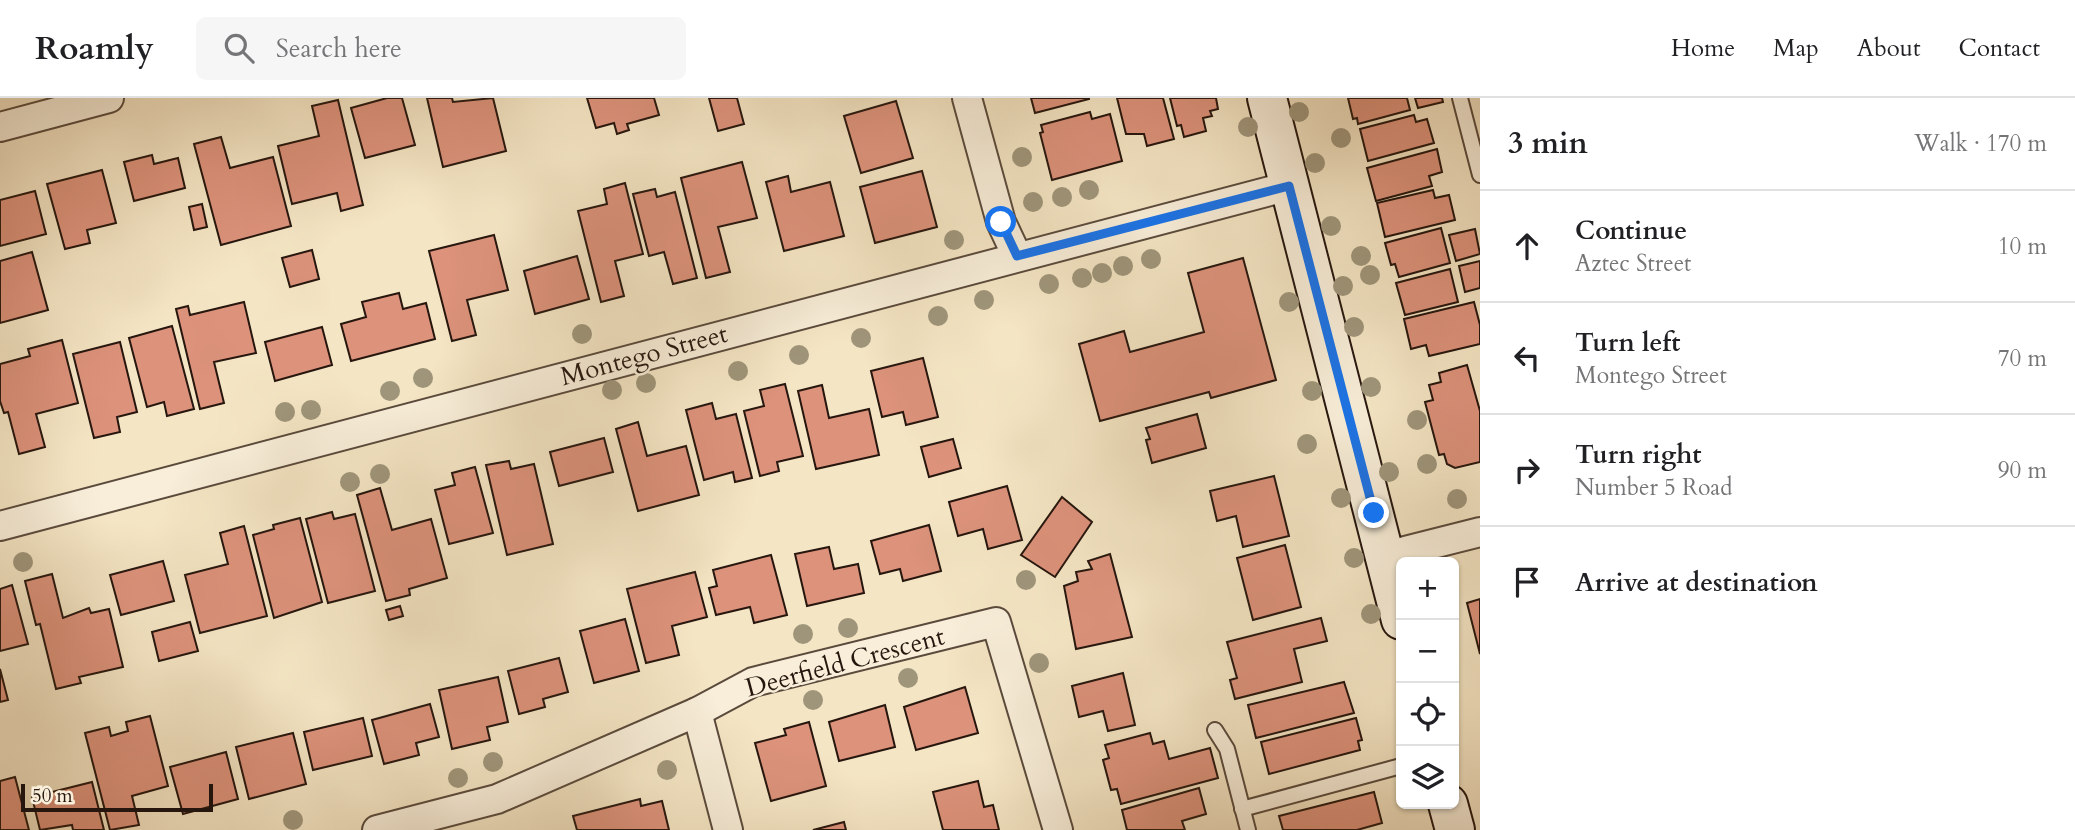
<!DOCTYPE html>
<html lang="en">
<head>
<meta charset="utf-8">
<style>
	:root { --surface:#fff; --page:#f6f6f6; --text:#202124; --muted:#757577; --line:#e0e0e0 }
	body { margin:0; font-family:Cardo,serif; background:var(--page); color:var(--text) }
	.controls { position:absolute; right:21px; bottom:21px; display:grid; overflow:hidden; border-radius:10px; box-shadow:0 2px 5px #0004 }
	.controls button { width:63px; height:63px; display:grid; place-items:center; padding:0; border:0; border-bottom:2px solid var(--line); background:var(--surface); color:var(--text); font:35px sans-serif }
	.scale { position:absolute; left:21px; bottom:18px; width:192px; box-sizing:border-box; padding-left:7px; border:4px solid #26160e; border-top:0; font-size:19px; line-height:24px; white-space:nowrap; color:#26160e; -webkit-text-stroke:5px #f8eed9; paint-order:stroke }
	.stop { position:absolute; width:21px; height:21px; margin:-16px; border:5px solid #1a73e8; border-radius:50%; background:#fff }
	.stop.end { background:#1a73e8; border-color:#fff; box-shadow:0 2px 7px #0008 }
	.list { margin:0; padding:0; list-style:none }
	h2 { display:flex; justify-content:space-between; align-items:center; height:91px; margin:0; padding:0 28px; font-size:30px }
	h2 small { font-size:23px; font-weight:400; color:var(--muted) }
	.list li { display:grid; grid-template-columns:46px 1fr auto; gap:21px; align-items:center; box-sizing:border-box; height:112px; padding:0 28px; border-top:2px solid var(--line) }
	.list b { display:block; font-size:26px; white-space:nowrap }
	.list p { margin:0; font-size:23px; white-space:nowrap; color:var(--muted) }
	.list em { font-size:23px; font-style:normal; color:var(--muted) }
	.icon { flex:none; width:38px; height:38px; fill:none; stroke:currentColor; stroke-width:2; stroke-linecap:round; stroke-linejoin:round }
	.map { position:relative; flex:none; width:1480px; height:732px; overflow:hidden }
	header { display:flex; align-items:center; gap:42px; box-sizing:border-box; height:98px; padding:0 35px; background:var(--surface); border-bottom:2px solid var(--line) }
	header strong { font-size:33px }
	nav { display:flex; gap:38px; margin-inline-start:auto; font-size:24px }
	.search { width:490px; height:63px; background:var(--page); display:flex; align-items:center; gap:18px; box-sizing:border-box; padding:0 24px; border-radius:10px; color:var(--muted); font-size:26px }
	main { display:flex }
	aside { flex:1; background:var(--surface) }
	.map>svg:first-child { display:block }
	.building { fill:#dc927b; stroke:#26160e; stroke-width:2 }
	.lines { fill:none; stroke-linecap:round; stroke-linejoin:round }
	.service-casing { stroke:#5a4a3c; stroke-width:18 }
	.minor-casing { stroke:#5a4a3c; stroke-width:32 }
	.secondary-casing { stroke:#26160e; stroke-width:42 }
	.service { stroke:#f8eed9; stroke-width:14 }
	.minor { stroke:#f8eed9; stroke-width:28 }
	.secondary { stroke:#f8eed9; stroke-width:38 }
	.tree { fill:#9f957a }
	.route { stroke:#1a73e8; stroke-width:9 }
	.labels { text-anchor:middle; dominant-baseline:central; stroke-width:5; stroke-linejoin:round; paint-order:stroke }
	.street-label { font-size:26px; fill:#26160e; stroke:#f8eed9 }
</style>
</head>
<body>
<header>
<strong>Roamly</strong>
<div class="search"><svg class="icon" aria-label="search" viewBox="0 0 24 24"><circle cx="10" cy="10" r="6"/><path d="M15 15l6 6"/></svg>Search here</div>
<nav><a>Home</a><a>Map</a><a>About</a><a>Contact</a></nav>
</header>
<main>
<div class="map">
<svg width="1480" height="732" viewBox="0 0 1480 732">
	<rect width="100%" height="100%" fill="#f4e5c4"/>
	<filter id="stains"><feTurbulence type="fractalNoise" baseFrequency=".00286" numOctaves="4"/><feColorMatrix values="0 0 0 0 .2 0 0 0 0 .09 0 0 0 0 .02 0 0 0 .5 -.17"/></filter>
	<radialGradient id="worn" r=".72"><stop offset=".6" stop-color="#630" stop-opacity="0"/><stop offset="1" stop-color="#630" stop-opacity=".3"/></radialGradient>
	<g class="building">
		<polygon points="387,0 402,0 415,47 365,60 351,10"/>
		<polygon points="427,0 452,0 453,4 493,0 506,53 443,69"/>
		<polygon points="587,0 654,0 659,17 627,26 629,32 617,36 614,25 596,30"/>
		<polygon points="709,0 737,0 744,26 718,33"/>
		<polygon points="1031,0 1089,0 1089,1 1035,15"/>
		<polygon points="1117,0 1163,0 1174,41 1147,48 1144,36 1126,36"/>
		<polygon points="1170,0 1216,0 1218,11 1210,13 1212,18 1203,20 1206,33 1184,39 1181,27 1177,28"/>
		<polygon points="1348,0 1407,0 1410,12 1358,26 1357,20 1353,21"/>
		<polygon points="1415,0 1442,0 1443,4 1418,10"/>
		<polygon points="338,2 363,107 341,113 337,95 292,106 278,48 319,38 312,8"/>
		<polygon points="896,3 913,60 861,75 844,18"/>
		<polygon points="1090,14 1092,21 1110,16 1122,63 1052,82 1040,35 1043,34 1041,27"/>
		<polygon points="1414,17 1416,24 1427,21 1434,45 1368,63 1360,31"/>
		<polygon points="221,39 230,70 273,59 291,128 221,147 194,46"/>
		<polygon points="1437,51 1442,74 1429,78 1432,88 1376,103 1367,70"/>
		<polygon points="152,57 154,66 178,60 185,90 134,103 124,64"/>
		<polygon points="742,64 757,120 718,129 730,174 706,180 681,80"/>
		<polygon points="102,72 116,125 87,132 90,145 65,151 47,86"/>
		<polygon points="922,73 937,129 875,145 860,89"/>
		<polygon points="788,78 791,94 830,84 844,138 784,153 766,84"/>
		<polygon points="625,85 643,156 615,163 624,198 601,204 578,113 607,106 604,91"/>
		<polygon points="655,91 657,99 675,94 697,180 673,186 664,154 649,158 633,96"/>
		<polygon points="1433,92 1435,100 1449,97 1455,122 1385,139 1377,105"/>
		<polygon points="35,93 46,136 0,148 0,102"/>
		<polygon points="202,106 207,129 194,132 189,109"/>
		<polygon points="1441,130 1450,165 1399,179 1395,166 1391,167 1385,145"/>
		<polygon points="1475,131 1480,156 1456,163 1449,137"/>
		<polygon points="494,137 508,192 467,202 476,237 452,243 429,153"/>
		<polygon points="312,152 319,181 290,189 282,160"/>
		<polygon points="32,154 48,212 0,225 0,163"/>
		<polygon points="577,158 589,201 535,216 524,173"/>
		<polygon points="1243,160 1276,282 1211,300 1209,294 1100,323 1079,246 1124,233 1130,254 1204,234 1188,175"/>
		<polygon points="1480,163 1480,190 1465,194 1459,168"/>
		<polygon points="1450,171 1458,204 1405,217 1396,185"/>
		<polygon points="399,195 403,211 426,205 435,241 351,263 341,226 366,219 362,204"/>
		<polygon points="244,204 256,255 214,264 224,305 200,311 176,211 188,208 190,217"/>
		<polygon points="1474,204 1480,227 1480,246 1429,258 1426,247 1411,251 1404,221"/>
		<polygon points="172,228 194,311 167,318 164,304 147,309 129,240"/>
		<polygon points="322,229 332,267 275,283 265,244"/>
		<polygon points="62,242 78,305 36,316 45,349 19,356 8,314 4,315 0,303 0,266 30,258 28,251"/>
		<polygon points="120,244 137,314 117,319 120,334 94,340 73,256"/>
		<polygon points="923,260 938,319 906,327 903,314 882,319 871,273"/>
		<polygon points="1467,267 1480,313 1480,364 1455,370 1447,366 1444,356 1439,357 1425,304 1433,302 1429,287 1441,284 1439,275"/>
		<polygon points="785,286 803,358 777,364 779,373 760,378 744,313 764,308 760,292"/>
		<polygon points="822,287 829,320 869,311 879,357 816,371 798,293"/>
		<polygon points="712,305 716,321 736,316 752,380 735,384 733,374 704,382 686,312"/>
		<polygon points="1197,316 1206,350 1152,365 1146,342 1150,341 1146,330"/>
		<polygon points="638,324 647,358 686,348 699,397 638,413 616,331"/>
		<polygon points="604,340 613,374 559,388 550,354"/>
		<polygon points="953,341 961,370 929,379 921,349"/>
		<polygon points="509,363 511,371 534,366 553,446 507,457 486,367"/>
		<polygon points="475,369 493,435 449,446 435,392 455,387 452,375"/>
		<polygon points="1274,378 1289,438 1243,449 1236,418 1217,423 1210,393"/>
		<polygon points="1007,388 1022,442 988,451 983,431 958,438 949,404"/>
		<polygon points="380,390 392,432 431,421 447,480 409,491 410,497 386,503 357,397"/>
		<polygon points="1062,399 1092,424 1055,479 1021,457"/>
		<polygon points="332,414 334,421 355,416 375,493 328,505 306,421"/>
		<polygon points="300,420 322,504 274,520 253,437 274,431 273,427"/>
		<polygon points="929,427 941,473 903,483 900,471 880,476 871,443"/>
		<polygon points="244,428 267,518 200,535 185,477 228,466 220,435"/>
		<polygon points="1285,447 1301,509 1253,522 1237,460"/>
		<polygon points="829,449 834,471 858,466 864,495 807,508 795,456"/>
		<polygon points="1110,456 1132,539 1076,551 1064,488 1078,483 1076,474 1092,471 1088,463"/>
		<polygon points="771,457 787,517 754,525 750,509 716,517 709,490 717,488 713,472"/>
		<polygon points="163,463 174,503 121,517 110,477"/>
		<polygon points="695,474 707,519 672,528 679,557 646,565 627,491"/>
		<polygon points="52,476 63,520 89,510 91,515 109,511 123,569 79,579 81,585 56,591 40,526 36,527 25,483"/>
		<polygon points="12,487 28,546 0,553 0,491"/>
		<polygon points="1480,501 1480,556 1467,505"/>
		<polygon points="400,508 403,518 389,522 386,512"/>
		<polygon points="1321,520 1327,543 1294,551 1302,584 1235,601 1230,582 1237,580 1227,544"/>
		<polygon points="625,521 639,573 594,585 580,533"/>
		<polygon points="190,524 198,553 159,563 152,534"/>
		<polygon points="559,560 568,594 543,601 545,609 519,616 508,573"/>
		<polygon points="0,571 8,602 0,604"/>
		<polygon points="1123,575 1135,627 1108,633 1103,613 1079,619 1072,588"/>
		<polygon points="498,579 508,624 487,629 490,642 452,651 439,592"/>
		<polygon points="1344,584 1354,615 1256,640 1248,607"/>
		<polygon points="965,589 978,635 916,652 904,609"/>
		<polygon points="430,606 439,639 416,645 419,657 384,666 372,622"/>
		<polygon points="885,607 895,649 839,663 829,624"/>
		<polygon points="150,618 168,688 132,698 139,727 110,732 85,635 109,629 111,638 128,633 126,624"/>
		<polygon points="363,620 372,658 313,672 304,634"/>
		<polygon points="1356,620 1362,642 1358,643 1360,652 1269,676 1261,644"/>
		<polygon points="809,624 826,688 771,703 755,645 786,637 784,631"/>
		<polygon points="293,635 306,686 249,701 236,649"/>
		<polygon points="1150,635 1153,646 1164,643 1169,661 1210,650 1218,680 1121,706 1117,691 1111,692 1103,662 1109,660 1105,647"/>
		<polygon points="226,654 238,701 183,716 170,669"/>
		<polygon points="15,679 29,732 0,732 0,683"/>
		<polygon points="978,683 984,709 993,707 999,732 943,732 933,694"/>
		<polygon points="92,684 104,732 73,732 72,727 40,732 32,699"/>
		<polygon points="1199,690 1206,716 1182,723 1185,732 1127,732 1122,712"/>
		<polygon points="1374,694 1382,725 1357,732 1283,732 1279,718"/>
		<polygon points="640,701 641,708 662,703 669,732 577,732 573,718"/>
		<polygon points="844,724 846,732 813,732"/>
	</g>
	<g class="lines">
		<defs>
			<g id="service">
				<polyline points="1460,0 1480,77"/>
				<polyline points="1215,632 1227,651 1248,732"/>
				<polyline points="1242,711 1401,668"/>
			</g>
			<g id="minor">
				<polyline points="967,0 1001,124 1017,158"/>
				<polyline points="0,29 109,0"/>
				<polyline points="0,428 1289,88"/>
				<polyline points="1385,458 1480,434"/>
				<polyline points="697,614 728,732"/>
				<polyline points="377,732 497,701 697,614 753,584 996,524 1058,732"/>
			</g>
			<g id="secondary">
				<polyline points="1267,0 1401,522"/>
				<polyline points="1448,706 1455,732"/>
			</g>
		</defs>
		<use href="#service" class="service-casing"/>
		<use href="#minor" class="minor-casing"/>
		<use href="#secondary" class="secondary-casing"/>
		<use href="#service" class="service"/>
		<use href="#minor" class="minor"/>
		<use href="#secondary" class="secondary"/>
	</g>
	<g class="tree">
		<circle cx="1299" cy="14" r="10"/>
		<circle cx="1248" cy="29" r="10"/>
		<circle cx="1341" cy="40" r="10"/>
		<circle cx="1022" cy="59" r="10"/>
		<circle cx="1315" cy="65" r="10"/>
		<circle cx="1089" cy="92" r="10"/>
		<circle cx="1062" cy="99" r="10"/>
		<circle cx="1033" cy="104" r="10"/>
		<circle cx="1331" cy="128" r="10"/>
		<circle cx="954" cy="142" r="10"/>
		<circle cx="1361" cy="158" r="10"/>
		<circle cx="1151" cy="161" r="10"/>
		<circle cx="1123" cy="168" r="10"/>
		<circle cx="1102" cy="175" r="10"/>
		<circle cx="1370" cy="177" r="10"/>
		<circle cx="1082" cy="180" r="10"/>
		<circle cx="1049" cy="186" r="10"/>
		<circle cx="1343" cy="188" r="10"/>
		<circle cx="984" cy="202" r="10"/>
		<circle cx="1289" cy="204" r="10"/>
		<circle cx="938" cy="218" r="10"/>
		<circle cx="1354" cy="229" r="10"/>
		<circle cx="582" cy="236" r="10"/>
		<circle cx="861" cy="240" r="10"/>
		<circle cx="799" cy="257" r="10"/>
		<circle cx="738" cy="273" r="10"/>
		<circle cx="423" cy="280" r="10"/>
		<circle cx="646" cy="285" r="10"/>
		<circle cx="1371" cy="289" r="10"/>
		<circle cx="612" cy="292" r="10"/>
		<circle cx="390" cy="293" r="10"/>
		<circle cx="1312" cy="293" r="10"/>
		<circle cx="311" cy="312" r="10"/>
		<circle cx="285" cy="314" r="10"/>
		<circle cx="1417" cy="322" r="10"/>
		<circle cx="1307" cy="346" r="10"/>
		<circle cx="1427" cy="366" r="10"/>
		<circle cx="1389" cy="374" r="10"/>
		<circle cx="380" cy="376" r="10"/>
		<circle cx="350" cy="384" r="10"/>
		<circle cx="1341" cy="400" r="10"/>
		<circle cx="1457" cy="401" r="10"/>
		<circle cx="1354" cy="460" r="10"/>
		<circle cx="23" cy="464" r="10"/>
		<circle cx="1026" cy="482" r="10"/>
		<circle cx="1371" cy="516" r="10"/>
		<circle cx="848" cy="530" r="10"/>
		<circle cx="803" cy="536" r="10"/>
		<circle cx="1039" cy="565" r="10"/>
		<circle cx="908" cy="580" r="10"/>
		<circle cx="813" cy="602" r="10"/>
		<circle cx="493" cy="664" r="10"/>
		<circle cx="667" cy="672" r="10"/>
		<circle cx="458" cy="680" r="10"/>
		<circle cx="293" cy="722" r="10"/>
	</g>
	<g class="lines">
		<polyline class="route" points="1001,124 1017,158 1289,88 1374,415"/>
	</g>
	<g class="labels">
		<g class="street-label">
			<text transform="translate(644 257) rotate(-15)">Montego Street</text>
			<text transform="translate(845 564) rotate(-15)">Deerfield Crescent</text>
		</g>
	</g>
	<rect width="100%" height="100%" filter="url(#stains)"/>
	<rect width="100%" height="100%" fill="url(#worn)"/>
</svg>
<div class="controls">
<button>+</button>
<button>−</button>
<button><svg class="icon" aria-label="locate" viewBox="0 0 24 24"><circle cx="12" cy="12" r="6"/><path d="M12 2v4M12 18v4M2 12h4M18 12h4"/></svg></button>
<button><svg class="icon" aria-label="layers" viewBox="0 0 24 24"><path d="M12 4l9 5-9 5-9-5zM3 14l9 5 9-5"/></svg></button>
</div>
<div class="scale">50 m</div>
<div class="stop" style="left:1001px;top:124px"></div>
<div class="stop end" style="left:1374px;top:415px"></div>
</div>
<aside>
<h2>3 min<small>Walk · 170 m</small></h2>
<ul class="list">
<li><svg class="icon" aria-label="ahead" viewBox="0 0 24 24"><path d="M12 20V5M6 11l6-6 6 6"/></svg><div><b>Continue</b><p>Aztec Street</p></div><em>10 m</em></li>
<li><svg class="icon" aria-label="left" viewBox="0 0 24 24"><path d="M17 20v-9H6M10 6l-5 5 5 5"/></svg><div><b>Turn left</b><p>Montego Street</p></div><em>70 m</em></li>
<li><svg class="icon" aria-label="right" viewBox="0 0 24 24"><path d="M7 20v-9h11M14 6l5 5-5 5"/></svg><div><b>Turn right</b><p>Number 5 Road</p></div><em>90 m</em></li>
<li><svg class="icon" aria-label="arrive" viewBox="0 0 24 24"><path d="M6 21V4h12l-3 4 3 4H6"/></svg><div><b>Arrive at destination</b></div></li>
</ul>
</aside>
</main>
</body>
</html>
